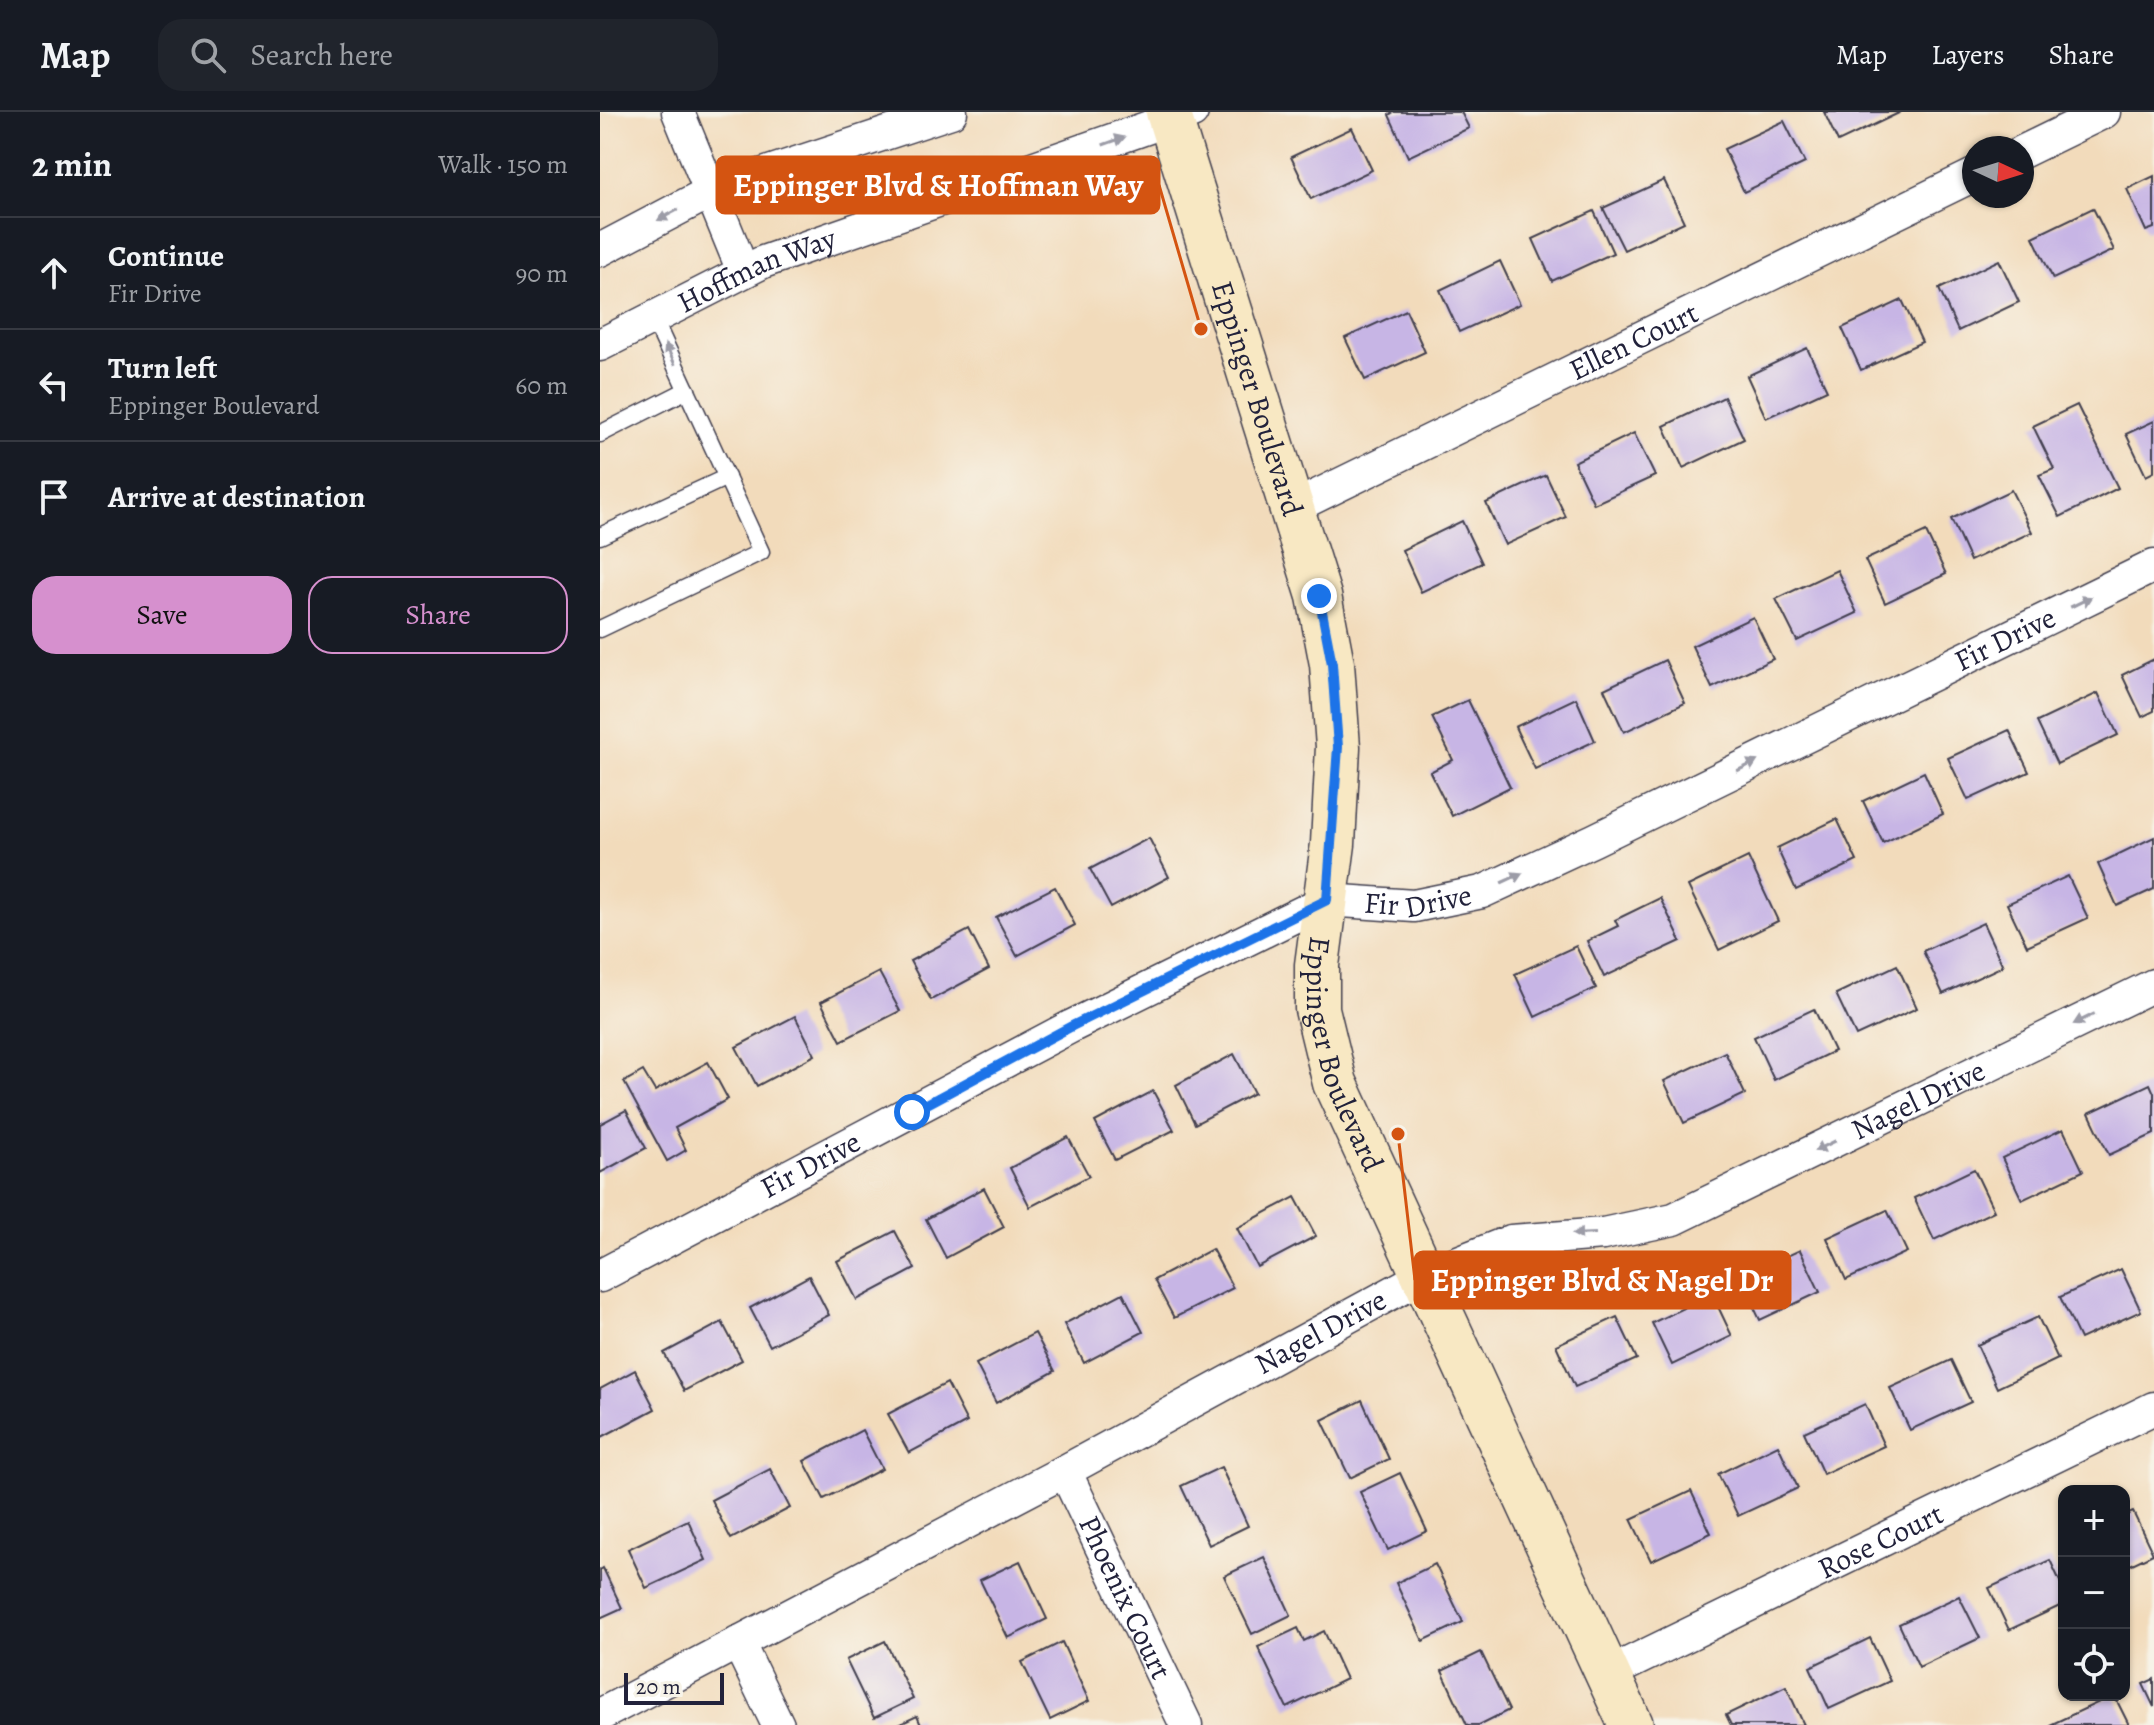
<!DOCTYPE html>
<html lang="en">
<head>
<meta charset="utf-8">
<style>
	:root { --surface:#171b24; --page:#20242c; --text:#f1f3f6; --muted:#9ea1a6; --line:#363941; --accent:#d690ce }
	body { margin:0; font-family:Alegreya,serif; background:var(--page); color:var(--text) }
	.controls { position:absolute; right:24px; bottom:24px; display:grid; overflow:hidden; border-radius:16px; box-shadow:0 2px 6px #0004 }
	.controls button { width:72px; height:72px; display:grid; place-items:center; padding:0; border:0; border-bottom:2px solid var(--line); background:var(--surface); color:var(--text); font:40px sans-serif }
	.compass { position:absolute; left:1362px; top:24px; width:72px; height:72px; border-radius:50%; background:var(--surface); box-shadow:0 2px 6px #0004; rotate:94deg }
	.scale { position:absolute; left:24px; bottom:20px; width:100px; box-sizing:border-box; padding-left:8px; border:4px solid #22223b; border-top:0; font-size:22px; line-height:28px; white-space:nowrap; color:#22223b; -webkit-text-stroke:6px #f7f3e8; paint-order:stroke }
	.stop { position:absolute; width:24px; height:24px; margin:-18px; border:6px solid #1a73e8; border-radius:50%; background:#fff }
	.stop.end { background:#1a73e8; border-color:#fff; box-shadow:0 2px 8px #0008 }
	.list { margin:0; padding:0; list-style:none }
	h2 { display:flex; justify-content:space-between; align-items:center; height:104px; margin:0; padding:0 32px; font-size:34px }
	h2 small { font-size:26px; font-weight:400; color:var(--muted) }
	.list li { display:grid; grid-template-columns:52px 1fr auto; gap:24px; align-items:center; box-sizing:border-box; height:112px; padding:0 32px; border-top:2px solid var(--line) }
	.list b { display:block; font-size:30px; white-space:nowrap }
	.list p { margin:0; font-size:26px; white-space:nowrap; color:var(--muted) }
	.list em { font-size:26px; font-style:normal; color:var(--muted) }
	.actions { display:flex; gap:16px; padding:24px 32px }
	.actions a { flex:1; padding:18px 0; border:2px solid var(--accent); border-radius:24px; text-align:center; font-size:28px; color:var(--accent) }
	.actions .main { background:var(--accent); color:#111 }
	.icon { flex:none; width:44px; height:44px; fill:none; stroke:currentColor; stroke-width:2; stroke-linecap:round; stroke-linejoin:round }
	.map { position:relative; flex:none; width:1554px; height:1613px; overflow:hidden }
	header { display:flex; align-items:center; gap:48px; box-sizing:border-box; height:112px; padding:0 40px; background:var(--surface); border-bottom:2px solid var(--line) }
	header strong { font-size:38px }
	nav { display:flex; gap:44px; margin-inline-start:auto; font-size:28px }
	.search { width:560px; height:72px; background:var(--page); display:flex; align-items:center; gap:20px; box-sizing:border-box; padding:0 28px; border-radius:24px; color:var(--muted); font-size:30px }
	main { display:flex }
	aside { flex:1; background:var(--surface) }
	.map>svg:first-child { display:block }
	.building { fill:#c7b5e5 }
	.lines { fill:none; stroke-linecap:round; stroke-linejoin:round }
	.lane-casing { stroke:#413e4e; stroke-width:19 }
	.street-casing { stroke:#413e4e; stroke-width:35 }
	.secondary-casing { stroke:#413e4e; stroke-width:47 }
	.lane { stroke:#fff; stroke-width:16 }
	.street { stroke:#fff; stroke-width:32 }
	.secondary { stroke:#f8e8c3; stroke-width:44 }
	.oneway { fill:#9c9ca7 }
	.route { stroke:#1a73e8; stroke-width:10 }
	.labels { text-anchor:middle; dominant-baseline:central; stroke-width:7; stroke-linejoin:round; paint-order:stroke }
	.street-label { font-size:30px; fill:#22223b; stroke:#f7f3e8 }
	.leader { fill:none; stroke:#d45411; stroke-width:3 }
	.callout-dot { fill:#d45411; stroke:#f7f3e8; stroke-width:3 }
	.callout { fill:#d45411; stroke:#d45411; stroke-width:3 }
	.callout-label { font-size:32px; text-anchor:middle; font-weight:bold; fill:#fff }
</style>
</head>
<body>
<header>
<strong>Map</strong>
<div class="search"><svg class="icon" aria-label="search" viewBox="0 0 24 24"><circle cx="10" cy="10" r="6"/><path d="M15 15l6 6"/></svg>Search here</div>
<nav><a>Map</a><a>Layers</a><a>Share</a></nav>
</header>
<main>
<aside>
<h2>2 min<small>Walk · 150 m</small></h2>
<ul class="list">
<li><svg class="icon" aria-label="ahead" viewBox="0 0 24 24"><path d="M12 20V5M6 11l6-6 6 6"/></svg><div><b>Continue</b><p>Fir Drive</p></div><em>90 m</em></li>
<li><svg class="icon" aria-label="left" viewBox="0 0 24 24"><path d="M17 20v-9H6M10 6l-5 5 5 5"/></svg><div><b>Turn left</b><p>Eppinger Boulevard</p></div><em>60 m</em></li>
<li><svg class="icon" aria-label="arrive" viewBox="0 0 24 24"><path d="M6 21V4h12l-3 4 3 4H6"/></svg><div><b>Arrive at destination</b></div></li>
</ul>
<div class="actions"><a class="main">Save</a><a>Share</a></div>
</aside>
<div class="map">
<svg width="1554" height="1613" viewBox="0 0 1554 1613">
	<rect width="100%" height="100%" fill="#f7f3e8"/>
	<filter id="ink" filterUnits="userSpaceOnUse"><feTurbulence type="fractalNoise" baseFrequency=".0125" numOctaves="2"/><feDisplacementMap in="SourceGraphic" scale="16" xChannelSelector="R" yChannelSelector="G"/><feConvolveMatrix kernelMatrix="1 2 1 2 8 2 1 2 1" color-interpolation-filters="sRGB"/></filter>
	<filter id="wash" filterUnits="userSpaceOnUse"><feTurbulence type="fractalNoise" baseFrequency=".006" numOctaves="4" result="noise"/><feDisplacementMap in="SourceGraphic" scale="32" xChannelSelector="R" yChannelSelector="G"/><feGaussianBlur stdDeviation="1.8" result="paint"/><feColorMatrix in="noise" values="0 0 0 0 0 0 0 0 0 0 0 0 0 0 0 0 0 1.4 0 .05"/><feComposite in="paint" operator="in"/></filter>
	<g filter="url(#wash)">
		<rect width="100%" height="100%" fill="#f2dbbb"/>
		<g id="blocks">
			<g class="building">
				<polygon points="794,0 861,0 869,16 808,45 789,3"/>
				<polygon points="1224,0 1301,0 1238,30"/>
				<polygon points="1184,9 1205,51 1144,80 1124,37"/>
				<polygon points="752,16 772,58 711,87 691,45"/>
				<polygon points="1554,64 1554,116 1546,119 1527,77"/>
				<polygon points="1064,68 1084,110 1024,138 1003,96"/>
				<polygon points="1493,96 1514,138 1453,167 1433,125"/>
				<polygon points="994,99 1013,141 952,169 933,127"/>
				<polygon points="1399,148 1419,190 1358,219 1339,177"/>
				<polygon points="900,149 920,192 859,220 840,178"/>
				<polygon points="1302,188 1322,230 1261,258 1242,216"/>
				<polygon points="806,198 825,240 765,268 745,226"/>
				<polygon points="1207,236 1227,278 1166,306 1147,264"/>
				<polygon points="1124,285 1144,327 1083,356 1064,314"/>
				<polygon points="1477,293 1518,376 1460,405 1439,363 1454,357 1433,314"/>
				<polygon points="1554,309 1554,360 1546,364 1526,322"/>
				<polygon points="1034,321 1055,364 994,392 974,350"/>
				<polygon points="946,363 966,405 905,433 886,391"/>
				<polygon points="1411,378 1432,420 1370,449 1351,407"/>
				<polygon points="862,409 882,451 821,480 802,438"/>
				<polygon points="1326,420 1346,462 1285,491 1265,448"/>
				<polygon points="1237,458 1257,501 1197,529 1176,487"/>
				<polygon points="1153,505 1173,547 1112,576 1092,534"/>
				<polygon points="1554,547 1554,599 1542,605 1522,563"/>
				<polygon points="1065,548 1085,591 1024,620 1004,577"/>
				<polygon points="1498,581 1518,623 1457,652 1437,610"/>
				<polygon points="976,586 995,629 935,657 915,615"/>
				<polygon points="868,588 910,675 852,704 830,660 853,648 832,605"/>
				<polygon points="1409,618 1429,660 1368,688 1348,646"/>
				<polygon points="1324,660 1343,702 1283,731 1263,689"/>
				<polygon points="1237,707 1257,749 1196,778 1177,736"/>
				<polygon points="1554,725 1554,777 1517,794 1498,752"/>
				<polygon points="549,726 569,765 511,796 490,757"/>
				<polygon points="1148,745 1178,809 1119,838 1088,774"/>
				<polygon points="1468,764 1488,806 1427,834 1407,792"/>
				<polygon points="455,775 475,813 417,844 396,805"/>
				<polygon points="1060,786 1081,829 1004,865 987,829 1018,814 1015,808"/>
				<polygon points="1383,811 1403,854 1343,882 1323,839"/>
				<polygon points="369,818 389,857 331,888 310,849"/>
				<polygon points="976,834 996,876 935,905 915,862"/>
				<polygon points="1297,853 1317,896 1256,924 1236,882"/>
				<polygon points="279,860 300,899 241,929 221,890"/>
				<polygon points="1214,897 1234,939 1174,968 1154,925"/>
				<polygon points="195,904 215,943 157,974 136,935"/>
				<polygon points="1125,940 1145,982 1084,1011 1064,969"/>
				<polygon points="634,942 654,981 595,1012 576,973"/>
				<polygon points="108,950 128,987 75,1016 86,1038 67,1049 24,970 43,959 55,979"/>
				<polygon points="1550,972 1554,981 1554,1022 1509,1043 1489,1001"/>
				<polygon points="553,979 574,1018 515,1048 495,1010"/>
				<polygon points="26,998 46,1036 0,1061 0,1012"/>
				<polygon points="1463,1017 1483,1059 1422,1088 1402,1046"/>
				<polygon points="468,1025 489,1064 430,1095 410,1056"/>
				<polygon points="1374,1057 1394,1099 1334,1128 1314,1086"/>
				<polygon points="384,1076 404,1115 346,1146 326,1107"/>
				<polygon points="695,1085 716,1124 657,1155 637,1116"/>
				<polygon points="1287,1098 1307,1140 1246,1168 1227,1126"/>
				<polygon points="295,1119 315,1157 257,1188 237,1149"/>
				<polygon points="612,1137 633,1176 574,1206 554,1168"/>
				<polygon points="1200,1138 1220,1180 1160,1208 1140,1166"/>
				<polygon points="1521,1157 1541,1199 1480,1227 1460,1185"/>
				<polygon points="209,1164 229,1203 170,1234 150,1196"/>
				<polygon points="523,1181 543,1220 484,1251 464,1212"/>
				<polygon points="1112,1182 1132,1224 1072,1253 1052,1211"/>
				<polygon points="1017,1205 1037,1247 975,1275 956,1233"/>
				<polygon points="1438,1205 1458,1247 1397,1276 1377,1233"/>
				<polygon points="122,1210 142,1248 84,1279 64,1241"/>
				<polygon points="435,1221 455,1259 396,1291 376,1252"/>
				<polygon points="1351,1248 1371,1290 1310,1318 1290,1276"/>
				<polygon points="35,1258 55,1297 0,1326 0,1277"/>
				<polygon points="347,1271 367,1310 309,1341 288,1302"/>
				<polygon points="762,1288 789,1347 750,1366 722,1308"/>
				<polygon points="1265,1292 1284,1334 1223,1362 1204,1320"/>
				<polygon points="262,1318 282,1357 224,1387 204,1349"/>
				<polygon points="1178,1333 1198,1376 1138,1404 1118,1362"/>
				<polygon points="621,1355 648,1414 609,1433 581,1374"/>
				<polygon points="170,1357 190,1396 131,1427 111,1388"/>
				<polygon points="800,1361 827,1419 788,1438 760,1380"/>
				<polygon points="1091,1379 1111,1421 1051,1449 1031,1407"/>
				<polygon points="1533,1400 1553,1442 1524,1456 1524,1404"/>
				<polygon points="88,1408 106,1448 46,1476 28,1437"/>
				<polygon points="664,1445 691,1503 652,1522 624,1464"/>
				<polygon points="1450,1448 1464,1478 1464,1492 1409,1518 1389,1476"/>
				<polygon points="420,1449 447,1507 408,1526 380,1468"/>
				<polygon points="835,1452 863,1510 823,1529 796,1471"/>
				<polygon points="3,1456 22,1496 0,1506 0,1458"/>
				<polygon points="1359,1484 1380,1526 1319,1555 1299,1512"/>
				<polygon points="698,1516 704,1529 724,1519 746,1567 687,1596 658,1535"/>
				<polygon points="1270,1526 1290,1569 1229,1597 1210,1555"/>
				<polygon points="285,1529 313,1587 274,1606 246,1548"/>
				<polygon points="462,1530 489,1589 450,1608 422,1550"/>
				<polygon points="881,1540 909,1598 879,1613 867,1613 842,1559"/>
				<polygon points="1554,1567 1554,1595 1543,1572"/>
				<polygon points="1186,1574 1204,1613 1131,1613 1126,1603"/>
				<polygon points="1514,1583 1529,1613 1450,1613"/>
				<polygon points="317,1604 321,1613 298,1613"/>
			</g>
		</g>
	</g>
	<g filter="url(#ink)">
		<use href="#blocks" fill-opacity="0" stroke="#413e4e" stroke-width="2"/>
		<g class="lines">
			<defs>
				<g id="lane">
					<polyline points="0,322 87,278"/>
					<polyline points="0,424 127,365"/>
					<polyline points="0,517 161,440 53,205"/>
				</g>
				<g id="street">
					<polyline points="78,0 143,159"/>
					<polyline points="1422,40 1504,0"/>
					<polyline points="0,138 112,79 351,0"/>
					<path id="s1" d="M 0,233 L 163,150 L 592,0"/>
					<path id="s2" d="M 692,396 L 1374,63"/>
					<path id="s3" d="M 0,1164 L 472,914 L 727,788 L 814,794 L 882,780 L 994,728 L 1554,454"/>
					<path id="s4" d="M 465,1359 L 586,1613"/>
					<polyline points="138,1530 178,1613"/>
					<path id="s5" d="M 1007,1562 L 1554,1296"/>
					<path id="s6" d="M 0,1603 L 465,1359 L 823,1164 L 911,1129 L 1003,1122 L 1074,1107 L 1554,873"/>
				</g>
				<g id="secondary">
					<path id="s7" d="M 568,0 L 719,484 L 732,552 L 738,635 L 733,732 L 717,853 L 717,897 L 735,971 L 1031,1613"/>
				</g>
			</defs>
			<use href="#lane" class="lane-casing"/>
			<use href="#street" class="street-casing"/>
			<use href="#secondary" class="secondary-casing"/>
			<use href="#lane" class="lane"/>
			<use href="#street" class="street"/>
			<use href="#secondary" class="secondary"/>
		</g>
		<defs><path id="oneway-solid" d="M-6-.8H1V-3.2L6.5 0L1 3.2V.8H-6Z" transform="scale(2)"/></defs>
		<g class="oneway">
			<use href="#oneway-solid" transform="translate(514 29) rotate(-19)"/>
			<use href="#oneway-solid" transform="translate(68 103) rotate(152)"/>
			<use href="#oneway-solid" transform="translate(70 242) rotate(-115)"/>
			<use href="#oneway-solid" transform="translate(1481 490) rotate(-26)"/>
			<use href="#oneway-solid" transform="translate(1147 654) rotate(-26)"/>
			<use href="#oneway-solid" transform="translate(912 766) rotate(-25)"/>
			<use href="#oneway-solid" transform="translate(1484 907) rotate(154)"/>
			<use href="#oneway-solid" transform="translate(1225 1034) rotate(154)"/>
			<use href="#oneway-solid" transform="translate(984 1122) rotate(178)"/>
		</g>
	</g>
	<g class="lines" filter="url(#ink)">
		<polyline class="route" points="312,1000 472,914 727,788 738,635 732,552 719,484"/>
	</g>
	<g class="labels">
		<g class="street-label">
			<text stroke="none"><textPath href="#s1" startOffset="174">Hoffman Way</textPath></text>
			<text stroke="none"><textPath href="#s2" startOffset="380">Ellen Court</textPath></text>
			<text stroke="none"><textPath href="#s7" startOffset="300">Eppinger Boulevard</textPath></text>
			<text stroke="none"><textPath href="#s3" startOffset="1556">Fir Drive</textPath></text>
			<text stroke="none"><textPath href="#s3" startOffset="910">Fir Drive</textPath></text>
			<text stroke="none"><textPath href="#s7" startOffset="972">Eppinger Boulevard</textPath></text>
			<text stroke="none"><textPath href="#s6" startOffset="1464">Nagel Drive</textPath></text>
			<text stroke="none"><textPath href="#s3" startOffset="238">Fir Drive</textPath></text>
			<text stroke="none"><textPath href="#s6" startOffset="816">Nagel Drive</textPath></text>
			<text stroke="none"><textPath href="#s5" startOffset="304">Rose Court</textPath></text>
			<text stroke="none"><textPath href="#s4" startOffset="140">Phoenix Court</textPath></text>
		</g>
	</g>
	<path class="leader" d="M601 217L559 73M798 1022L815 1168"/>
	<g class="callout-dot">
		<circle cx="601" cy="217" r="8"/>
		<circle cx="798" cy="1022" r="8"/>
	</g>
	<g class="callout">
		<rect x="117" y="45" width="442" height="56" rx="8"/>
		<rect x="815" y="1140" width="375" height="56" rx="8"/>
	</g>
	<g class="callout-label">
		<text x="338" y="84">Eppinger Blvd &amp; Hoffman Way</text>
		<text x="1002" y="1179">Eppinger Blvd &amp; Nagel Dr</text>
	</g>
</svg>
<div class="controls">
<button>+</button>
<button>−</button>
<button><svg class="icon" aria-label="locate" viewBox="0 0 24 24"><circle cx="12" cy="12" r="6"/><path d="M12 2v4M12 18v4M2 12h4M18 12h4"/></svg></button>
</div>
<svg class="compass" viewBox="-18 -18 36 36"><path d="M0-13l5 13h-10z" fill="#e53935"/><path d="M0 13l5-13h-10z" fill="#9ea1a6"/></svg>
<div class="scale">20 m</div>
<div class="stop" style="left:312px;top:1000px"></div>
<div class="stop end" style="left:719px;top:484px"></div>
</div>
</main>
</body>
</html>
